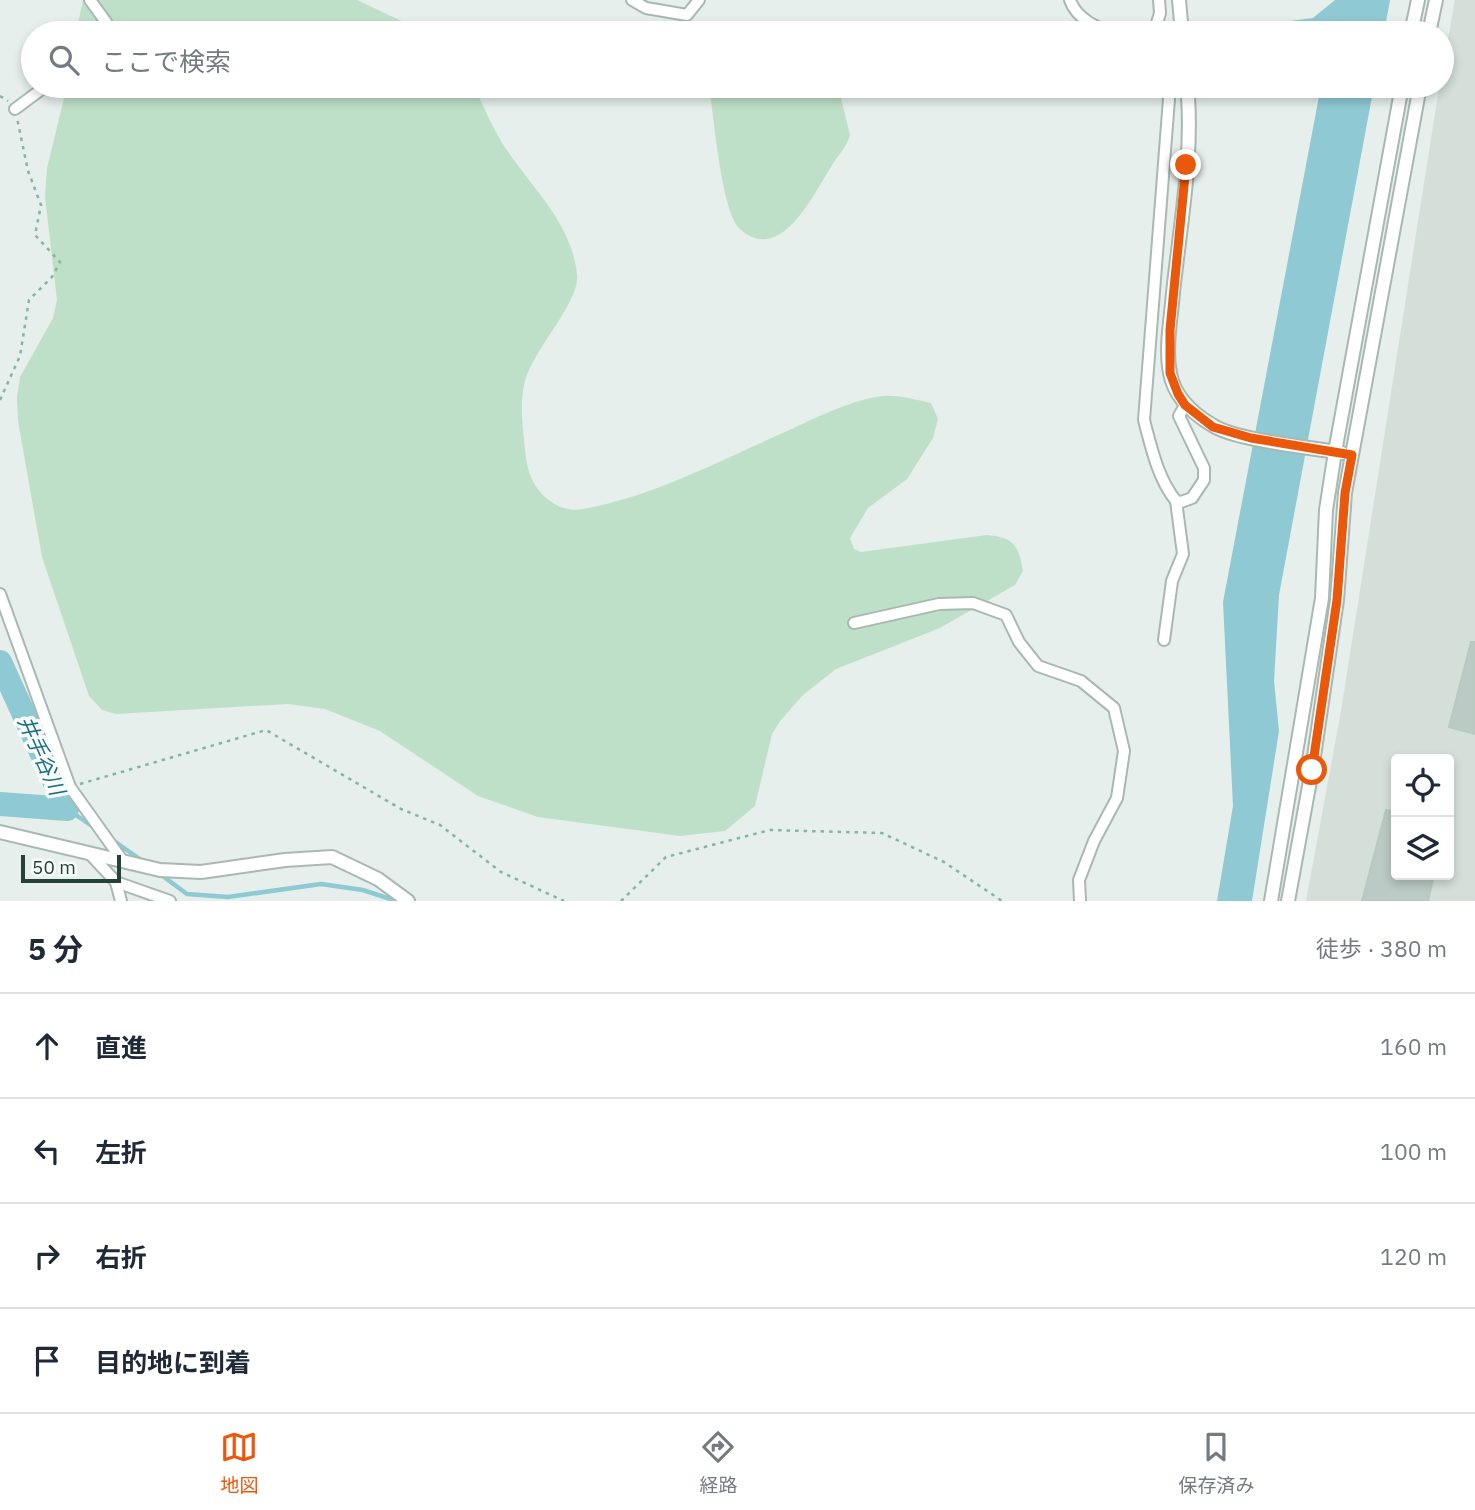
<!DOCTYPE html>
<html lang="ja">
<head>
<meta charset="utf-8">
<style>
	:root { --surface:#fff; --page:#f2f2f3; --text:#1f2937; --muted:#747a83; --line:#e0e1e3; --accent:#ea580c }
	body { margin:0; font-family:"IBM Plex Sans","Noto Sans JP",sans-serif; background:var(--page); color:var(--text) }
	.controls { position:absolute; right:21px; bottom:21px; display:grid; overflow:hidden; border-radius:7px; box-shadow:0 4px 10px #0003 }
	.controls button { width:63px; height:63px; display:grid; place-items:center; padding:0; border:0; border-bottom:2px solid var(--line); background:var(--surface); color:var(--text); font:35px sans-serif }
	.scale { position:absolute; left:21px; bottom:18px; width:100px; box-sizing:border-box; padding-left:7px; border:4px solid #24423a; border-top:0; font-size:19px; line-height:24px; white-space:nowrap; color:#24423a; -webkit-text-stroke:5px #f7fbf9; paint-order:stroke }
	.stop { position:absolute; width:21px; height:21px; margin:-16px; border:5px solid #ea580c; border-radius:50%; background:#fff }
	.stop.end { background:#ea580c; border-color:#fff; box-shadow:0 2px 7px #0008 }
	.list { margin:0; padding:0; list-style:none }
	h2 { display:flex; justify-content:space-between; align-items:center; height:91px; margin:0; padding:0 28px; font-size:30px }
	h2 small { font-size:23px; font-weight:400; color:var(--muted) }
	.list li { display:grid; grid-template-columns:46px 1fr auto; gap:21px; align-items:center; box-sizing:border-box; height:105px; padding:0 28px; border-top:2px solid var(--line) }
	.list b { display:block; font-size:26px; white-space:nowrap }
	.list em { font-size:23px; font-style:normal; color:var(--muted) }
	.icon { flex:none; width:38px; height:38px; fill:none; stroke:currentColor; stroke-width:2; stroke-linecap:round; stroke-linejoin:round }
	.map { position:relative; flex:none; width:1475px; height:901px; overflow:hidden }
	.search { position:absolute; background:var(--surface); box-shadow:0 4px 10px #0003; left:21px; right:21px; top:21px; height:77px; display:flex; align-items:center; gap:18px; box-sizing:border-box; padding:0 24px; border-radius:38px; color:var(--muted); font-size:26px }
	.sheet { height:511px; background:var(--surface) }
	nav { display:flex; justify-content:space-around; align-items:center; box-sizing:border-box; height:98px; border-top:2px solid var(--line); background:var(--surface); font-size:19px; color:var(--muted) }
	nav a { display:grid; justify-items:center; gap:4px }
	nav .on { color:var(--accent) }
	.map>svg:first-child { display:block }
	.built { fill:#d4dfda; fill-rule:evenodd }
	.green { fill:#bfe0c8 }
	.water { fill:#8ec9d4 }
	.lines { fill:none; stroke-linecap:round; stroke-linejoin:round }
	.stream { stroke:#8ec9d4; stroke-width:4.5 }
	.river { stroke:#8ec9d4; stroke-width:24 }
	.building { fill:#bbcac4; stroke:#b8c9c2; stroke-width:2 }
	.minor-casing { stroke:#a8b8b2; stroke-width:14 }
	.tertiary-casing { stroke:#a8b8b2; stroke-width:16 }
	.path { stroke:#86b3a5; stroke-width:2.5; stroke-dasharray:3.5 5; stroke-linecap:butt }
	.minor { stroke:#fff; stroke-width:10 }
	.tertiary { stroke:#fff; stroke-width:12 }
	.route { stroke:#ea580c; stroke-width:9 }
	.labels { text-anchor:middle; dominant-baseline:central; stroke-width:7; stroke-linejoin:round; paint-order:stroke }
	.water-label { font-size:21px; font-style:italic; fill:#1c6f80; stroke:#f7fbf9 }
</style>
</head>
<body>
<div class="map">
<svg width="1475" height="901" viewBox="0 0 1475 901">
	<rect width="100%" height="100%" fill="#e6efeb"/>
	<path class="built" d="M 1455,0 L 1475,0 L 1475,901 L 1306,901 L 1341,711 L 1439,88 L 1442,86 L 1442,71 ZM 1396,759 L 1449,759 L 1449,875 L 1396,875 Z"/>
	<g class="green">
		<polygon points="83,0 357,0 427,33 76,33"/>
		<path d="M 67,86 L 474,86 C 485,110 495,134 511,156 C 537,193 572,226 577,274 C 581,301 533,350 525,381 C 520,400 522,420 524,439 C 526,462 528,481 545,497 C 555,506 569,512 583,509 C 654,496 719,461 785,432 C 811,420 855,398 884,396 C 899,395 916,400 931,403 L 938,419 L 933,438 L 907,479 L 868,508 L 850,538 L 854,549 L 861,552 L 987,535 C 1014,538 1018,544 1023,571 L 1015,585 L 940,628 L 836,669 L 803,695 L 781,720 L 772,734 L 755,806 L 725,831 L 680,836 L 538,817 L 478,796 L 380,731 L 325,709 L 288,704 L 116,714 L 102,710 L 89,696 L 42,557 L 18,421 L 17,397 L 20,377 L 53,318 L 57,300 L 45,197 L 47,168 Z"/>
		<path d="M 712,86 L 838,86 L 850,135 C 847,147 837,156 831,167 C 814,193 781,266 740,229 C 722,213 714,120 710,93 Z"/>
	</g>
	<g class="water">
		<polygon points="1335,0 1390,0 1384,33 1202,33 1313,18"/>
		<polygon points="1321,86 1374,86 1279,595 1274,681 1279,731 1252,901 1217,901 1233,806 1223,602"/>
	</g>
	<g class="lines">
		<g class="stream">
			<polyline points="67,809 95,828"/>
			<polyline points="114,841 144,862"/>
			<polyline points="160,874 187,894 228,897 321,884 363,890 396,901"/>
		</g>
		<polyline class="river" points="0,662 67,809 0,804"/>
	</g>
	<g class="building">
		<polygon points="1471,642 1475,642 1475,734 1449,727"/>
		<polygon points="1386,810 1396,812 1396,875 1434,875 1428,901 1362,901"/>
	</g>
	<g class="lines">
		<defs>
			<g id="minor">
				<polyline points="90,0 106,22 101,33"/>
				<polyline points="632,0 646,8 687,15 699,0"/>
				<path d="M 1070,0 C 1076,18 1097,29 1115,33"/>
				<polyline points="1154,33 1160,13 1159,0"/>
				<path d="M 1167,86 L 1169,99 L 1144,420 C 1151,447 1158,479 1176,501 L 1181,502 L 1192,498 L 1204,480 L 1204,468 L 1179,416 L 1185,405"/>
				<polyline points="15,109 46,86"/>
				<polyline points="0,594 70,787 122,860"/>
				<polyline points="854,623 939,604 973,603 1006,615 1019,642 1038,666 1081,681 1114,708 1124,751 1117,798 1094,841 1079,880 1080,901"/>
				<polyline points="1164,640 1172,581 1183,554 1176,501"/>
				<polyline points="89,853 116,882 170,901"/>
				<polyline points="116,882 121,901"/>
			</g>
			<g id="tertiary">
				<polyline points="1179,0 1182,33"/>
				<polyline points="1411,33 1418,0"/>
				<polyline points="1429,33 1436,0"/>
				<path d="M 1187,86 C 1194,152 1180,226 1173,293 C 1171,318 1165,348 1170,373 C 1174,396 1192,413 1212,425 C 1237,441 1310,447 1342,453"/>
				<polyline points="0,832 160,870 201,872 285,860 332,857 378,879 408,901"/>
				<polyline points="1271,901 1322,598 1326,510 1335,452 1402,86"/>
				<polyline points="1288,901 1312,770 1337,600 1345,493 1420,86"/>
			</g>
		</defs>
		<use href="#minor" class="minor-casing"/>
		<use href="#tertiary" class="tertiary-casing"/>
		<g class="path">
			<polyline points="0,96 8,101"/>
			<polyline points="0,400 20,356 29,300 52,277 60,262 35,235 41,205 28,171 17,118"/>
			<polyline points="80,784 266,730 401,809 440,825 501,872 564,901"/>
			<polyline points="621,901 666,857 770,830 882,833 944,862 1002,901"/>
		</g>
		<use href="#minor" class="minor"/>
		<use href="#tertiary" class="tertiary"/>
	</g>
	<g class="lines">
		<polyline class="route" points="1186,165 1170,330 1170,373 1178,394 1185,405 1213,427 1251,438 1352,455 1345,493 1337,600 1312,770"/>
	</g>
	<g class="labels">
		<g class="water-label">
			<text transform="translate(42 755) rotate(66)">井手谷川</text>
		</g>
	</g>
</svg>
<div class="controls">
<button><svg class="icon" aria-label="locate" viewBox="0 0 24 24"><circle cx="12" cy="12" r="6"/><path d="M12 2v4M12 18v4M2 12h4M18 12h4"/></svg></button>
<button><svg class="icon" aria-label="layers" viewBox="0 0 24 24"><path d="M12 4l9 5-9 5-9-5zM3 14l9 5 9-5"/></svg></button>
</div>
<div class="scale">50 m</div>
<div class="stop" style="left:1312px;top:770px"></div>
<div class="stop end" style="left:1186px;top:165px"></div>
<div class="search"><svg class="icon" aria-label="search" viewBox="0 0 24 24"><circle cx="10" cy="10" r="6"/><path d="M15 15l6 6"/></svg>ここで検索</div>
</div>
<section class="sheet">
<h2>5 分<small>徒歩 · 380 m</small></h2>
<ul class="list">
<li><svg class="icon" aria-label="ahead" viewBox="0 0 24 24"><path d="M12 20V5M6 11l6-6 6 6"/></svg><div><b>直進</b></div><em>160 m</em></li>
<li><svg class="icon" aria-label="left" viewBox="0 0 24 24"><path d="M17 20v-9H6M10 6l-5 5 5 5"/></svg><div><b>左折</b></div><em>100 m</em></li>
<li><svg class="icon" aria-label="right" viewBox="0 0 24 24"><path d="M7 20v-9h11M14 6l5 5-5 5"/></svg><div><b>右折</b></div><em>120 m</em></li>
<li><svg class="icon" aria-label="arrive" viewBox="0 0 24 24"><path d="M6 21V4h12l-3 4 3 4H6"/></svg><div><b>目的地に到着</b></div></li>
</ul>
</section>
<nav>
<a class="on"><svg class="icon" aria-label="map" viewBox="0 0 24 24"><path d="M3 6l6-2 6 2 6-2v14l-6 2-6-2-6 2zM9 4v14M15 6v14"/></svg>地図</a>
<a><svg class="icon" aria-label="directions" viewBox="0 0 24 24"><path d="M12 3l9 9-9 9-9-9zM9 14v-3h6M13 9l2 2-2 2"/></svg>経路</a>
<a><svg class="icon" aria-label="saved" viewBox="0 0 24 24"><path d="M7 4h10v16l-5-4-5 4z"/></svg>保存済み</a>
</nav>
</body>
</html>
